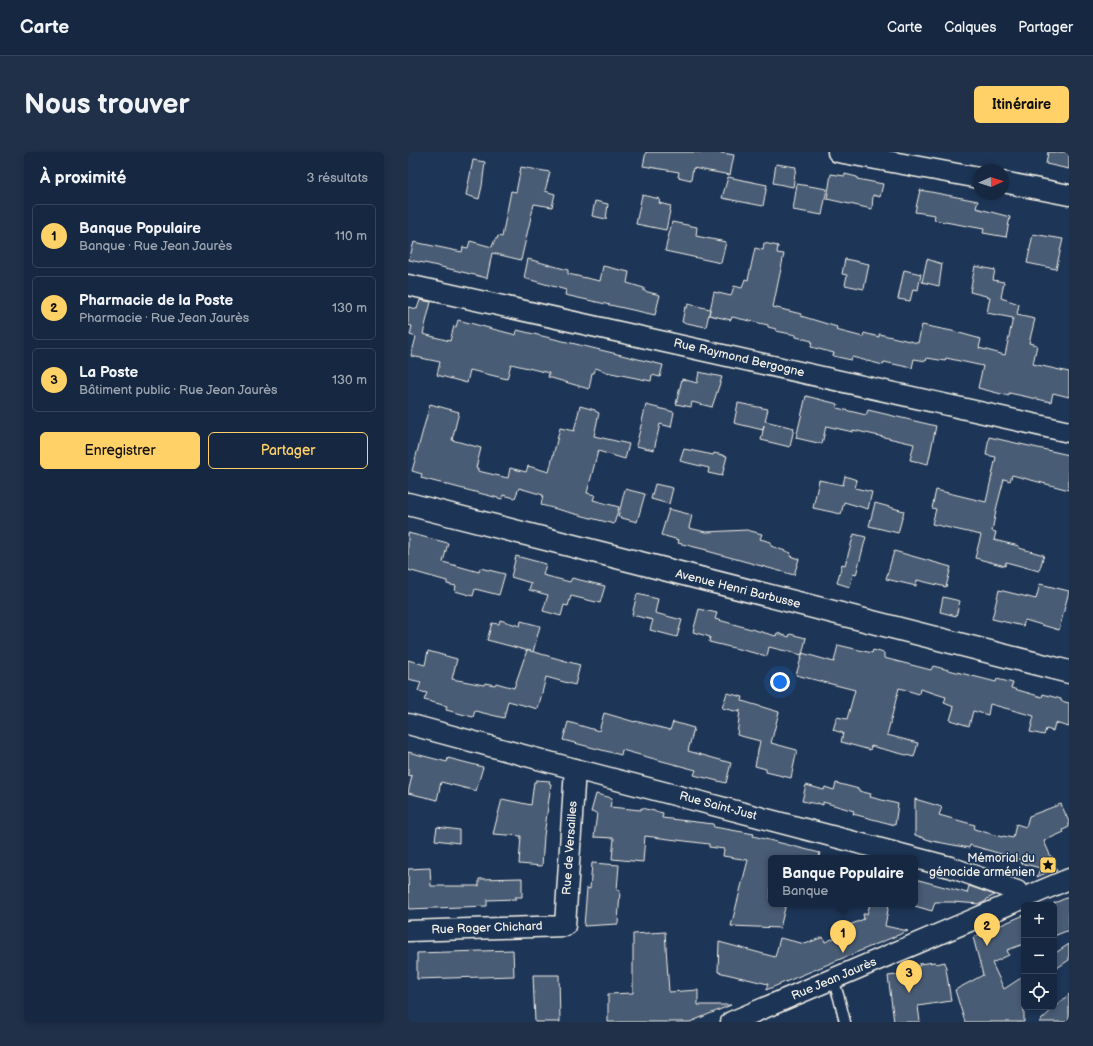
<!DOCTYPE html>
<html lang="fr">
<head>
<meta charset="utf-8">
<style>
	:root { --surface:#162841; --page:#1f3048; --text:#f1f3f6; --muted:#9ea6b1; --line:#35445a; --accent:#ffd166 }
	body { margin:0; font-family:"Balsamiq Sans",sans-serif; background:var(--page); color:var(--text) }
	.controls { position:absolute; right:12px; bottom:12px; display:grid; overflow:hidden; border-radius:6px; box-shadow:0 2px 6px #0003 }
	.controls button { width:36px; height:36px; display:grid; place-items:center; padding:0; border:0; border-bottom:1px solid var(--line); background:var(--surface); color:var(--text); font:20px sans-serif }
	.compass { position:absolute; left:565px; top:12px; width:36px; height:36px; border-radius:50%; background:var(--surface); box-shadow:0 2px 6px #0003; rotate:87deg }
	.you { position:absolute; left:372px; top:530px; width:14px; height:14px; margin:-10px; border:3px solid #fff; border-radius:50%; background:#1a73e8; box-shadow:0 0 0 6px #1a73e833 }
	.badge { display:grid; place-items:center; width:26px; height:26px; border-radius:50%; background:var(--accent); color:#111; font-size:13px; font-weight:700 }
	.pin { position:absolute; translate:-50% -33px; filter:drop-shadow(0 1px 2px #0008) }
	.pin::after { content:''; position:absolute; top:21px; width:14px; height:12px; background:inherit; clip-path:polygon(0 0,100% 0,50% 100%) }
	.popup { position:absolute; left:360px; top:703px; width:150px; height:52px; box-sizing:border-box; display:grid; place-content:center; border-radius:6px; background:var(--surface); filter:drop-shadow(0 1px 3px #0005); font-size:13px; white-space:nowrap; color:var(--muted) }
	.popup b { font-size:15px; color:var(--text) }
	.popup::after { content:''; position:absolute; left:50%; top:100%; margin-left:-8px; border:8px solid transparent; border-top-color:var(--surface) }
	.list { margin:0; padding:0; list-style:none }
	h2 { display:flex; justify-content:space-between; align-items:center; height:52px; margin:0; padding:0 16px; font-size:17px }
	h2 small { font-size:13px; font-weight:400; color:var(--muted) }
	.list li { display:grid; grid-template-columns:26px 1fr auto; gap:12px; align-items:center; box-sizing:border-box; height:64px; margin:0 8px 8px; padding:0 8px; border:1px solid var(--line); border-radius:6px }
	.list b { display:block; font-size:15px; white-space:nowrap }
	.list p { margin:0; font-size:13px; white-space:nowrap; color:var(--muted) }
	.list em { font-size:13px; font-style:normal; color:var(--muted) }
	.actions { display:flex; gap:8px; padding:12px 16px }
	.actions a { flex:1; padding:9px 0; border:1px solid var(--accent); border-radius:6px; text-align:center; font-size:14px; color:var(--accent) }
	.actions .main { background:var(--accent); color:#111 }
	.icon { flex:none; width:22px; height:22px; fill:none; stroke:currentColor; stroke-width:2; stroke-linecap:round; stroke-linejoin:round }
	.map { position:relative; flex:none; width:661px; height:870px; overflow:hidden; border-radius:6px }
	header { display:flex; align-items:center; gap:24px; box-sizing:border-box; height:56px; padding:0 20px; background:var(--surface); border-bottom:1px solid var(--line) }
	header strong { font-size:19px }
	nav { display:flex; gap:22px; margin-inline-start:auto; font-size:14px }
	.intro { display:flex; align-items:center; justify-content:space-between; box-sizing:border-box; height:96px; padding:0 24px }
	h1 { margin:0; font-size:28px }
	.button { padding:10px 18px; border-radius:6px; background:var(--accent); color:#111; font-size:14px; font-weight:700 }
	main { display:flex; gap:24px; padding:0 24px }
	aside { flex:1; background:var(--surface); border-radius:6px; box-shadow:0 2px 6px #0003 }
	.map>svg:first-child { display:block }
	.building { fill:#485b74; stroke:#f4f1e8 }
	.lines { fill:none; stroke-linecap:round; stroke-linejoin:round }
	.lane-casing { stroke:#f4f1e8; stroke-width:13 }
	.street-casing { stroke:#f4f1e8; stroke-width:23 }
	.secondary-casing { stroke:#f4f1e8; stroke-width:25 }
	.lane { stroke:#1d3557; stroke-width:10 }
	.street { stroke:#1d3557; stroke-width:20 }
	.secondary { stroke:#1d3557; stroke-width:22 }
	.labels { text-anchor:middle; dominant-baseline:central; stroke-width:3; stroke-linejoin:round; paint-order:stroke }
	.street-label { font-size:12px; fill:#f4f1e8; stroke:#1d3557 }
	.poi-label { font-size:12px; fill:#f4f1e8; stroke:#1d3557; text-anchor:end }
</style>
</head>
<body>
<header>
<strong>Carte</strong>
<nav><a>Carte</a><a>Calques</a><a>Partager</a></nav>
</header>
<div class="intro"><h1>Nous trouver</h1><a class="button">Itinéraire</a></div>
<main>
<aside>
<h2>À proximité<small>3 résultats</small></h2>
<ul class="list">
<li><span class="badge">1</span><div><b>Banque Populaire</b><p>Banque · Rue Jean Jaurès</p></div><em>110 m</em></li>
<li><span class="badge">2</span><div><b>Pharmacie de la Poste</b><p>Pharmacie · Rue Jean Jaurès</p></div><em>130 m</em></li>
<li><span class="badge">3</span><div><b>La Poste</b><p>Bâtiment public · Rue Jean Jaurès</p></div><em>130 m</em></li>
</ul>
<div class="actions"><a class="main">Enregistrer</a><a>Partager</a></div>
</aside>
<div class="map">
<svg width="661" height="870" viewBox="0 0 661 870">
	<rect width="100%" height="100%" fill="#1d3557"/>
	<filter id="ink" filterUnits="userSpaceOnUse"><feTurbulence type="fractalNoise" baseFrequency=".025" numOctaves="2"/><feDisplacementMap in="SourceGraphic" scale="8" xChannelSelector="R" yChannelSelector="G"/><feConvolveMatrix kernelMatrix="1 2 1 2 8 2 1 2 1" color-interpolation-filters="sRGB"/></filter>
	<g filter="url(#ink)">
		<g class="building">
			<polygon points="238,0 309,0 326,3 322,23 285,16 283,28 270,25 271,20 235,14"/>
			<polygon points="640,0 661,0 661,17 638,12"/>
			<polygon points="65,8 77,10 74,34 71,47 58,43"/>
			<polygon points="368,12 388,15 385,35 365,31"/>
			<polygon points="113,15 142,20 137,39 147,42 144,55 126,52 113,108 84,101 79,126 21,112 1,108 6,90 54,100 55,95 60,96 62,89 84,95 87,87 89,87 90,84 94,85 103,39 108,40"/>
			<polygon points="423,22 437,24 437,22 449,25 449,27 475,32 472,45 465,43 464,57 419,47"/>
			<polygon points="320,25 359,33 355,54 314,46"/>
			<polygon points="389,32 419,37 414,63 385,58"/>
			<polygon points="512,38 570,49 568,56 602,65 598,85 575,81 576,77 526,68 527,63 507,60"/>
			<polygon points="234,43 252,47 251,51 263,54 258,78 228,72"/>
			<polygon points="187,49 200,52 198,67 184,64"/>
			<polygon points="264,70 289,75 288,84 318,90 313,111 257,99"/>
			<polygon points="625,82 655,87 648,117 619,111"/>
			<polygon points="356,91 370,94 369,101 376,102 365,155 393,162 393,164 429,175 428,178 455,185 456,181 471,185 471,182 510,191 514,173 544,179 573,187 571,196 597,203 605,166 579,161 582,145 562,140 567,114 587,118 585,128 596,130 593,146 611,152 609,163 627,167 621,191 629,193 625,212 661,220 661,245 645,241 643,250 601,241 601,244 570,236 575,214 538,206 537,209 519,206 518,209 506,207 504,216 476,210 475,213 444,205 443,208 425,204 426,201 403,195 404,189 388,185 388,183 368,179 368,177 360,175 360,173 324,165 323,168 301,163 306,140 323,144 326,134 334,136 337,127 340,128 347,96 355,98"/>
			<polygon points="120,107 160,118 160,122 192,129 195,114 221,120 219,131 236,136 236,139 252,143 247,163 157,143 158,138 116,126"/>
			<polygon points="437,107 461,112 456,137 437,133 439,123 434,122"/>
			<polygon points="519,107 534,112 531,134 514,130"/>
			<polygon points="496,118 513,122 510,138 505,137 502,149 490,147"/>
			<polygon points="12,148 23,150 15,182 42,189 46,174 48,175 50,168 108,183 109,178 255,213 252,225 244,223 243,229 198,220 188,216 186,221 184,221 181,237 140,225 141,221 103,212 99,227 62,218 59,231 29,223 32,210 3,204 8,185 2,183 4,174 0,173 0,155 9,157"/>
			<polygon points="280,152 302,157 298,175 274,170 277,155 279,156"/>
			<polygon points="291,220 314,225 304,255 284,250 283,255 268,252 274,227 289,231"/>
			<polygon points="398,244 430,252 429,256 458,263 460,258 528,274 520,312 502,308 506,292 445,278 445,280 418,274 414,292 388,286"/>
			<polygon points="330,251 360,257 357,269 386,276 382,295 353,288 356,273 355,278 326,271"/>
			<polygon points="22,252 51,260 44,288 73,296 68,316 70,316 70,319 100,326 102,316 118,320 120,314 141,320 152,276 166,279 172,254 187,258 187,259 191,261 186,284 221,292 217,307 190,299 179,341 187,343 185,348 211,355 206,372 133,353 135,343 111,336 107,346 95,343 94,347 13,326 14,322 4,319"/>
			<polygon points="238,253 266,260 263,275 252,272 246,298 228,294"/>
			<polygon points="581,285 661,303 661,338 604,323 602,329 596,327 589,354 584,379 588,380 586,388 611,394 611,396 636,403 631,419 598,410 597,414 567,406 573,383 524,372 528,357 524,356 528,338 578,350 588,305 578,303"/>
			<polygon points="276,297 305,303 306,301 319,304 314,324 300,321 301,316 272,309"/>
			<polygon points="437,324 449,328 447,336 464,340 460,357 436,350 433,362 405,356 411,328 435,333"/>
			<polygon points="247,332 265,336 261,352 243,347"/>
			<polygon points="217,337 237,342 229,370 210,365"/>
			<polygon points="467,351 496,359 490,381 461,374"/>
			<polygon points="261,357 284,363 281,376 298,380 339,378 354,382 352,387 363,390 363,394 383,401 382,404 391,407 386,423 299,399 299,398 270,391 271,388 253,383"/>
			<polygon points="0,381 40,391 35,410 71,420 72,416 97,422 91,443 67,437 65,444 47,439 48,434 39,432 39,429 0,418"/>
			<polygon points="446,382 458,385 448,423 445,422 442,435 429,431 434,412 437,413"/>
			<polygon points="486,399 543,415 538,435 509,428 508,434 478,427"/>
			<polygon points="108,404 138,412 135,423 162,430 164,426 197,434 192,451 163,444 160,454 156,453 153,464 135,459 140,443 121,438 123,431 103,425"/>
			<polygon points="632,432 661,439 651,478 617,468 615,474 584,467 591,438 628,447"/>
			<polygon points="229,442 250,447 247,461 274,468 269,485 242,478 245,468 224,463"/>
			<polygon points="535,445 552,449 548,464 532,460"/>
			<polygon points="291,457 309,461 307,467 368,484 369,481 381,485 382,482 398,486 394,503 394,501 426,510 430,493 464,501 465,498 476,501 476,506 523,518 525,514 588,530 589,527 605,531 603,536 634,545 635,542 653,547 653,549 661,551 661,575 647,571 645,579 638,577 636,583 622,580 626,564 582,552 580,563 565,559 561,574 542,568 546,555 536,551 538,545 512,537 511,542 491,536 479,583 510,591 506,605 463,594 462,598 433,590 435,581 425,578 429,565 439,567 447,538 388,523 394,503 361,495 359,504 301,490 302,485 285,480"/>
			<polygon points="92,468 112,474 113,469 132,474 125,500 79,488 84,471 91,472"/>
			<polygon points="119,498 172,513 167,533 138,525 130,557 100,549 96,566 67,559 65,565 38,558 39,554 16,548 19,541 10,539 13,530 0,527 0,508 17,513 20,499 49,507 44,527 76,533 77,531 87,533 88,531 106,536"/>
			<polygon points="319,541 335,545 334,549 371,560 363,591 389,598 383,626 358,620 358,617 347,614 352,589 329,583 332,558 331,560 314,556"/>
			<polygon points="196,561 227,570 227,569 262,578 265,570 286,576 280,599 323,611 318,631 286,623 288,618 254,609 214,598 213,603 155,588 160,570 191,579"/>
			<polygon points="0,600 39,610 40,606 75,615 68,639 33,630 29,648 0,641 4,624 0,623"/>
			<polygon points="128,628 142,629 141,631 143,632 136,684 134,714 111,712 113,684 85,682 94,647 123,653 126,630 128,630"/>
			<polygon points="428,631 451,637 451,639 463,642 462,645 490,652 487,673 445,662 446,659 415,650 415,653 409,651 409,652 394,649 398,633 416,638 417,635 426,638"/>
			<polygon points="188,642 204,646 202,655 233,658 233,656 255,661 254,666 305,672 306,675 346,682 345,684 412,701 411,706 363,706 363,752 378,752 372,776 323,774 340,708 315,704 316,697 301,695 301,692 237,684 235,710 204,707 206,686 186,685 189,661 183,660"/>
			<polygon points="507,647 534,655 531,663 567,673 566,677 594,685 595,684 605,686 608,672 618,675 621,664 653,652 661,670 661,675 655,678 656,680 636,689 649,719 643,719 629,725 632,716 613,711 614,708 562,693 561,696 524,689 507,683"/>
			<polygon points="29,675 51,678 51,691 27,688"/>
			<polygon points="184,711 211,713 209,738 212,739 210,772 176,774 179,736 182,737"/>
			<polygon points="22,716 23,734 71,734 71,727 114,726 114,745 107,745 108,747 79,748 79,754 1,757 0,717"/>
			<polygon points="507,727 559,741 561,734 587,743 579,747 578,749 572,752 544,750 527,750 524,759 507,754"/>
			<polygon points="661,745 661,778 646,784 646,751"/>
			<polygon points="462,752 481,752 477,774 500,779 358,838 360,832 310,820 311,790 367,805 372,786 397,792 415,785 417,790 441,780 439,774 456,767 455,762 459,762"/>
			<polygon points="616,763 616,792 599,798 601,803 584,811 596,837 616,824 616,870 557,870 547,838 575,823 565,785"/>
			<polygon points="257,780 261,840 290,838 290,853 323,853 282,870 200,870 200,842 225,841 225,782"/>
			<polygon points="661,792 661,808 646,818 646,802"/>
			<polygon points="105,798 106,824 9,827 9,801"/>
			<polygon points="527,810 528,812 537,810 543,849 510,854 512,870 486,870 480,824 503,821 502,815 512,814 511,812"/>
			<polygon points="125,823 151,823 152,870 127,870"/>
			<polygon points="661,842 661,870 631,870"/>
		</g>
		<g class="lines">
			<defs>
				<polyline id="lane" points="425,827 431,846 437,870"/>
				<g id="street">
					<polyline points="430,0 571,26"/>
					<polyline points="595,30 661,43"/>
					<polyline points="0,133 661,280"/>
					<polyline points="0,572 167,617 542,715 609,739 612,748"/>
					<polyline points="0,779 157,774 167,617"/>
					<polyline points="323,870 661,727"/>
				</g>
				<polyline id="secondary" points="0,352 661,520"/>
			</defs>
			<use href="#lane" class="lane-casing"/>
			<use href="#street" class="street-casing"/>
			<use href="#secondary" class="secondary-casing"/>
			<use href="#lane" class="lane"/>
			<use href="#street" class="street"/>
			<use href="#secondary" class="secondary"/>
		</g>
	</g>
	<defs>
		<symbol id="sight-square" viewBox="-11 -11 22 22"><rect x="-9" y="-9" width="18" height="18" rx="4" fill="#ffd166" stroke="#1d3557"/><path d="M0-6L1.8-2.2L6-1.7L2.9 1.2L3.7 5.4L0 3.3L-3.7 5.4L-2.9 1.2L-6-1.7L-1.8-2.2Z" fill="#111"/></symbol>
	</defs>
	<g fill-rule="evenodd">
		<use href="#sight-square" x="630" y="703" width="20" height="20"/>
	</g>
	<g class="labels">
		<g class="street-label">
			<text transform="translate(331 206) rotate(13)">Rue Raymond Bergogne</text>
			<text transform="translate(330 437) rotate(14)">Avenue Henri Barbusse</text>
			<text transform="translate(310 654) rotate(15)">Rue Saint-Just</text>
			<text transform="translate(162 696) rotate(-86)">Rue de Versailles</text>
			<text transform="translate(79 776) rotate(-2)">Rue Roger Chichard</text>
			<text transform="translate(426 827) rotate(-23)">Rue Jean Jaurès</text>
		</g>
		<g class="poi-label">
			<text x="627" y="706">Mémorial du<tspan x="627" dy="14">génocide arménien</tspan></text>
		</g>
	</g>
</svg>
<div class="controls">
<button>+</button>
<button>−</button>
<button><svg class="icon" aria-label="locate" viewBox="0 0 24 24"><circle cx="12" cy="12" r="6"/><path d="M12 2v4M12 18v4M2 12h4M18 12h4"/></svg></button>
</div>
<svg class="compass" viewBox="-18 -18 36 36"><path d="M0-13l5 13h-10z" fill="#e53935"/><path d="M0 13l5-13h-10z" fill="#9ea6b1"/></svg>
<div class="you"></div>
<div class="pin badge" style="left:435px;top:801px">1</div>
<div class="popup"><b>Banque Populaire</b>Banque</div>
<div class="pin badge" style="left:579px;top:794px">2</div>
<div class="pin badge" style="left:501px;top:841px">3</div>
</div>
</main>
</body>
</html>
